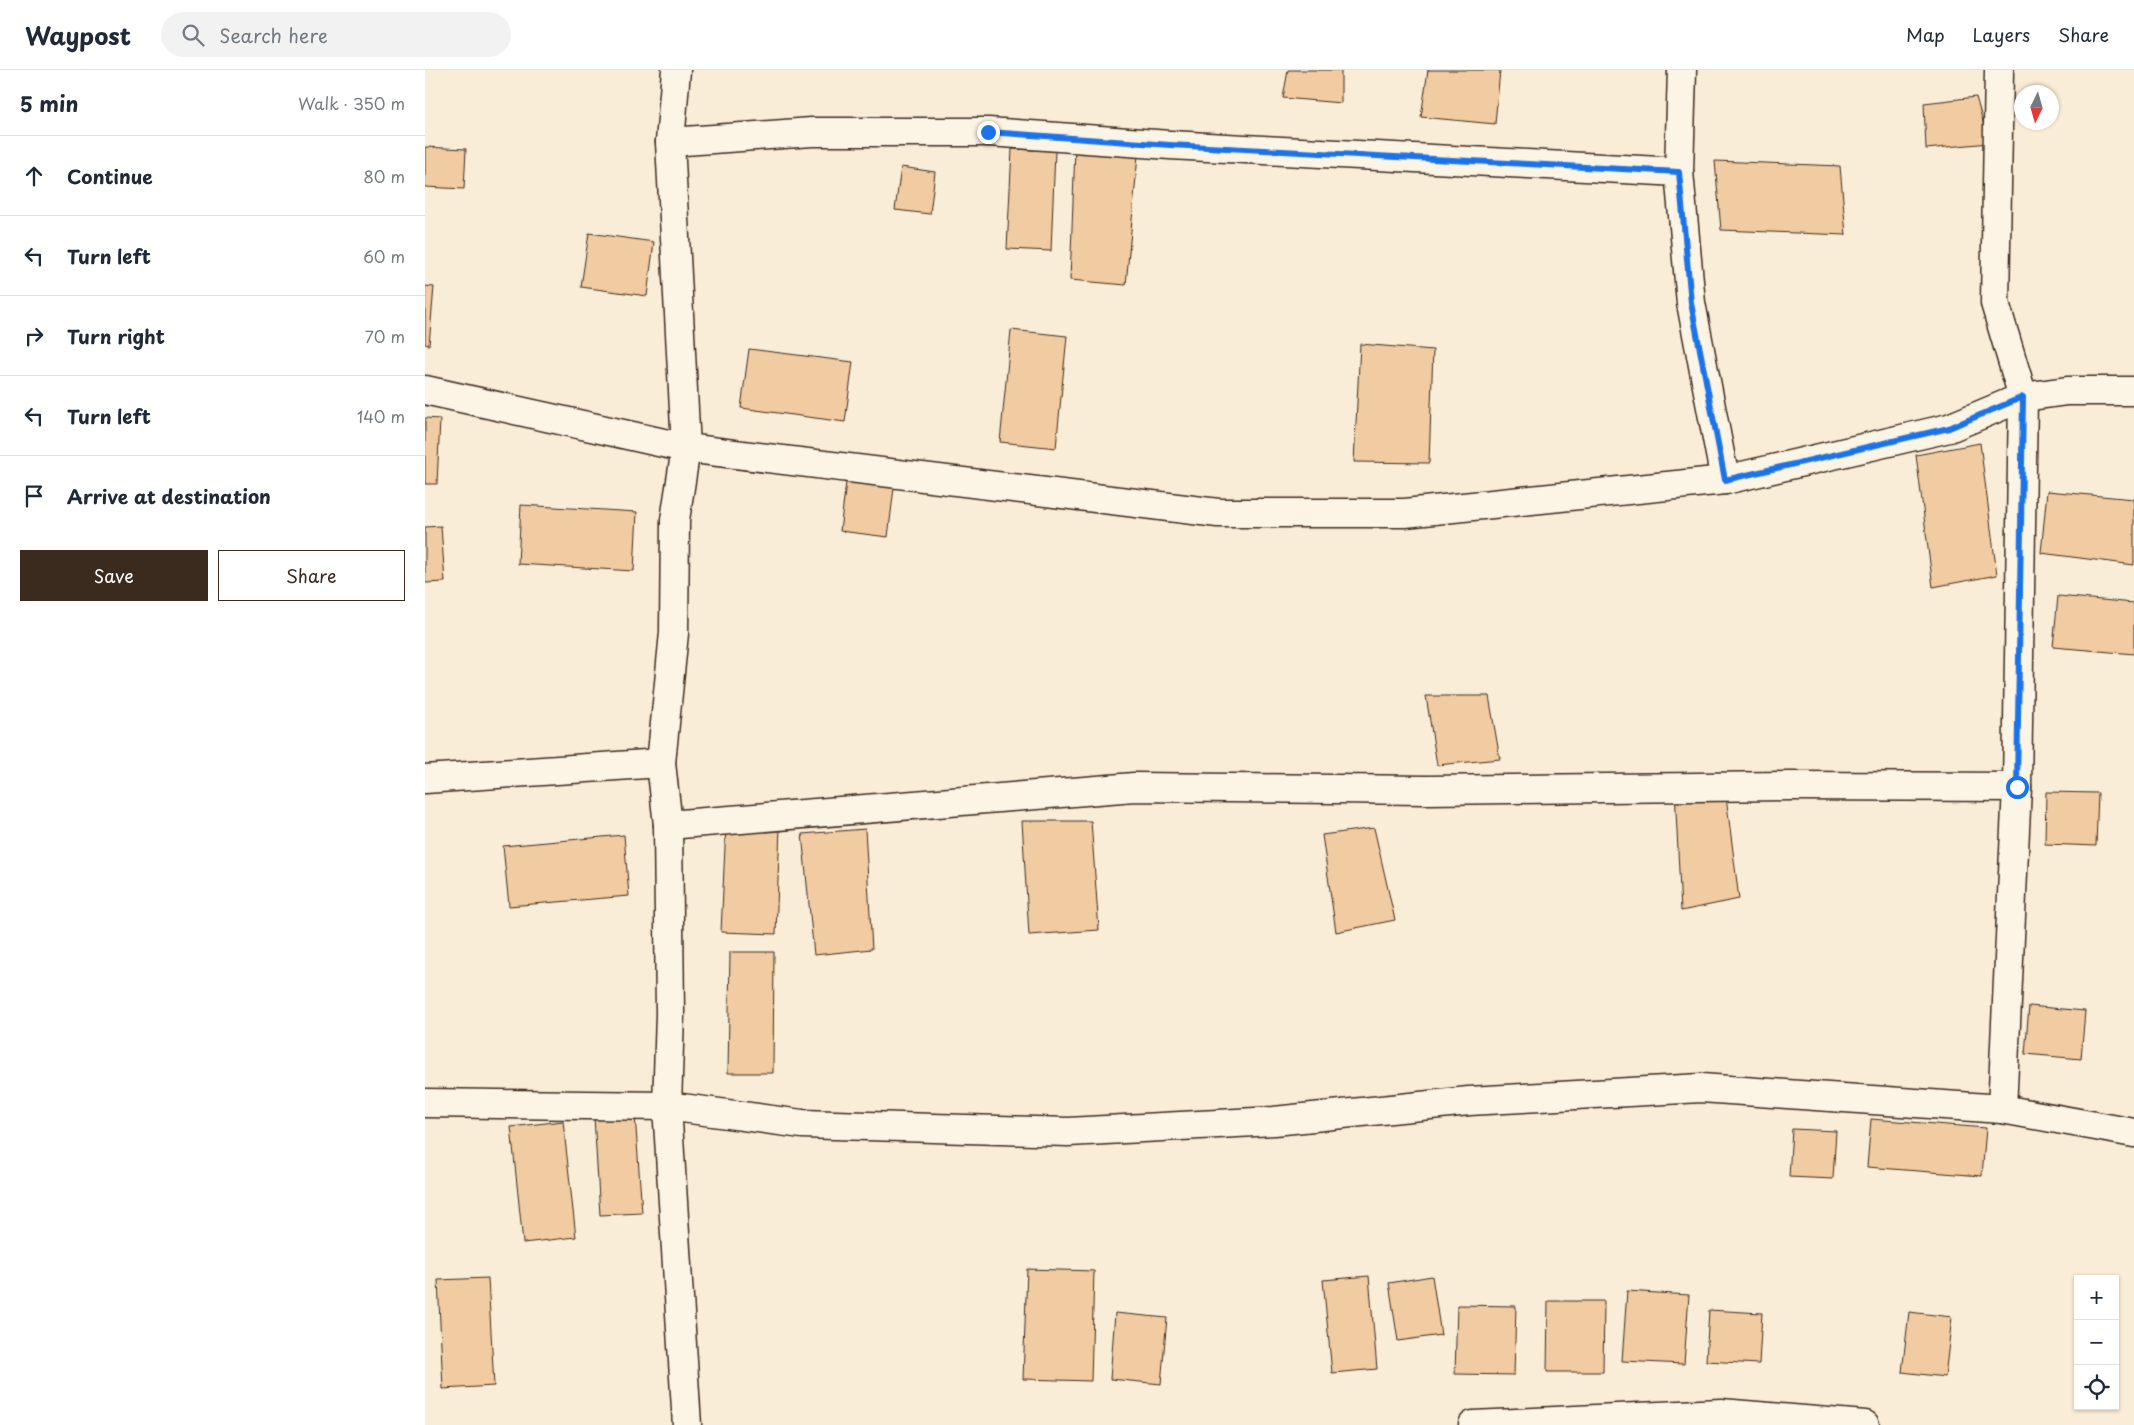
<!DOCTYPE html>
<html lang="en">
<head>
<meta charset="utf-8">
<style>
	:root { --surface:#fff; --page:#f2f2f3; --text:#1f2937; --muted:#747a83; --line:#e0e1e3; --accent:#3b2a1e }
	body { margin:0; font-family:"Playpen Sans",sans-serif; background:var(--page); color:var(--text) }
	.controls { position:absolute; right:15px; bottom:15px; display:grid; overflow:hidden; border-radius:0px; box-shadow:0 1px 4px #0004 }
	.controls button { width:45px; height:45px; display:grid; place-items:center; padding:0; border:0; border-bottom:1px solid var(--line); background:var(--surface); color:var(--text); font:25px sans-serif }
	.compass { position:absolute; left:1589px; top:15px; width:45px; height:45px; border-radius:50%; background:var(--surface); box-shadow:0 1px 4px #0004; rotate:185deg }
	.stop { position:absolute; width:15px; height:15px; margin:-11px; border:4px solid #1a73e8; border-radius:50%; background:#fff }
	.stop.end { background:#1a73e8; border-color:#fff; box-shadow:0 1px 5px #0008 }
	.list { margin:0; padding:0; list-style:none }
	h2 { display:flex; justify-content:space-between; align-items:center; height:65px; margin:0; padding:0 20px; font-size:21px }
	h2 small { font-size:16px; font-weight:400; color:var(--muted) }
	.list li { display:grid; grid-template-columns:32px 1fr auto; gap:15px; align-items:center; box-sizing:border-box; height:80px; padding:0 20px; border-top:1px solid var(--line) }
	.list b { display:block; font-size:19px; white-space:nowrap }
	.list em { font-size:16px; font-style:normal; color:var(--muted) }
	.actions { display:flex; gap:10px; padding:15px 20px }
	.actions a { flex:1; padding:11px 0; border:1px solid var(--accent); border-radius:0px; text-align:center; font-size:18px; color:var(--accent) }
	.actions .main { background:var(--accent); color:#fff }
	.icon { flex:none; width:28px; height:28px; fill:none; stroke:currentColor; stroke-width:2; stroke-linecap:round; stroke-linejoin:round }
	.map { position:relative; flex:none; width:1709px; height:1355px; overflow:hidden }
	header { display:flex; align-items:center; gap:30px; box-sizing:border-box; height:70px; padding:0 25px; background:var(--surface); border-bottom:1px solid var(--line) }
	header strong { font-size:24px }
	nav { display:flex; gap:28px; margin-inline-start:auto; font-size:18px }
	.search { width:350px; height:45px; background:var(--page); display:flex; align-items:center; gap:12px; box-sizing:border-box; padding:0 18px; border-radius:28px; color:var(--muted); font-size:19px }
	main { display:flex }
	aside { flex:1; background:var(--surface) }
	.map>svg:first-child { display:block }
	.building { fill:#f1cba1; stroke:#3b2a1e }
	.lines { fill:none; stroke-linecap:round; stroke-linejoin:round }
	.street-casing { stroke:#3b2a1e; stroke-width:31 }
	.street { stroke:#fcf5e5; stroke-width:28 }
	.route { stroke:#1a73e8; stroke-width:6 }
</style>
</head>
<body>
<header>
<strong>Waypost</strong>
<div class="search"><svg class="icon" aria-label="search" viewBox="0 0 24 24"><circle cx="10" cy="10" r="6"/><path d="M15 15l6 6"/></svg>Search here</div>
<nav><a>Map</a><a>Layers</a><a>Share</a></nav>
</header>
<main>
<aside>
<h2>5 min<small>Walk · 350 m</small></h2>
<ul class="list">
<li><svg class="icon" aria-label="ahead" viewBox="0 0 24 24"><path d="M12 20V5M6 11l6-6 6 6"/></svg><div><b>Continue</b></div><em>80 m</em></li>
<li><svg class="icon" aria-label="left" viewBox="0 0 24 24"><path d="M17 20v-9H6M10 6l-5 5 5 5"/></svg><div><b>Turn left</b></div><em>60 m</em></li>
<li><svg class="icon" aria-label="right" viewBox="0 0 24 24"><path d="M7 20v-9h11M14 6l5 5-5 5"/></svg><div><b>Turn right</b></div><em>70 m</em></li>
<li><svg class="icon" aria-label="left" viewBox="0 0 24 24"><path d="M17 20v-9H6M10 6l-5 5 5 5"/></svg><div><b>Turn left</b></div><em>140 m</em></li>
<li><svg class="icon" aria-label="arrive" viewBox="0 0 24 24"><path d="M6 21V4h12l-3 4 3 4H6"/></svg><div><b>Arrive at destination</b></div></li>
</ul>
<div class="actions"><a class="main">Save</a><a>Share</a></div>
</aside>
<div class="map">
<svg width="1709" height="1355" viewBox="0 0 1709 1355">
	<rect width="100%" height="100%" fill="#faedd7"/>
	<filter id="ink" filterUnits="userSpaceOnUse"><feTurbulence type="fractalNoise" baseFrequency=".02" numOctaves="2"/><feDisplacementMap in="SourceGraphic" scale="10" xChannelSelector="R" yChannelSelector="G"/><feConvolveMatrix kernelMatrix="1 2 1 2 8 2 1 2 1" color-interpolation-filters="sRGB"/></filter>
	<g filter="url(#ink)">
		<g class="building">
			<polygon points="863,0 916,0 916,33 858,28"/>
			<polygon points="1003,0 1075,0 1070,54 996,47"/>
			<polygon points="1551,27 1564,73 1501,79 1499,33"/>
			<polygon points="0,77 41,79 39,119 0,117"/>
			<polygon points="587,79 630,81 626,181 582,179"/>
			<polygon points="650,79 713,85 701,215 645,210"/>
			<polygon points="1290,91 1415,96 1421,165 1296,160"/>
			<polygon points="476,97 510,102 505,144 470,140"/>
			<polygon points="164,163 229,172 222,226 156,217"/>
			<polygon points="0,216 9,217 4,275 0,274"/>
			<polygon points="586,260 642,266 631,378 575,372"/>
			<polygon points="935,274 1008,280 1004,393 929,392"/>
			<polygon points="324,279 428,292 420,352 316,338"/>
			<polygon points="0,348 15,349 12,414 0,414"/>
			<polygon points="1555,373 1572,505 1508,517 1491,385"/>
			<polygon points="421,412 469,418 463,467 415,461"/>
			<polygon points="1622,421 1709,429 1709,495 1616,483"/>
			<polygon points="96,435 212,442 209,501 93,494"/>
			<polygon points="16,456 20,512 0,513 0,457"/>
			<polygon points="1633,526 1709,533 1709,584 1628,577"/>
			<polygon points="1001,626 1064,626 1075,689 1012,695"/>
			<polygon points="1250,721 1301,726 1314,829 1256,841"/>
			<polygon points="1621,722 1673,723 1671,776 1620,774"/>
			<polygon points="597,751 666,751 674,860 604,865"/>
			<polygon points="301,755 355,757 351,864 296,862"/>
			<polygon points="949,758 970,850 911,862 897,765"/>
			<polygon points="440,759 447,879 389,885 377,764"/>
			<polygon points="199,765 204,826 84,836 78,776"/>
			<polygon points="305,882 349,882 348,1003 303,1003"/>
			<polygon points="1604,936 1660,941 1656,989 1600,984"/>
			<polygon points="210,1044 217,1143 175,1145 169,1047"/>
			<polygon points="1446,1049 1561,1058 1557,1106 1442,1097"/>
			<polygon points="138,1051 151,1167 98,1173 86,1057"/>
			<polygon points="1367,1059 1411,1061 1408,1109 1364,1107"/>
			<polygon points="602,1199 669,1201 666,1311 598,1309"/>
			<polygon points="944,1206 952,1299 907,1303 898,1210"/>
			<polygon points="1007,1206 1016,1265 973,1271 964,1213"/>
			<polygon points="63,1208 69,1316 18,1319 13,1210"/>
			<polygon points="1202,1221 1264,1225 1259,1294 1197,1291"/>
			<polygon points="1123,1231 1179,1231 1178,1302 1122,1302"/>
			<polygon points="1032,1235 1091,1236 1089,1305 1030,1304"/>
			<polygon points="1284,1240 1337,1243 1334,1294 1281,1291"/>
			<polygon points="1484,1242 1527,1247 1520,1307 1477,1302"/>
			<polygon points="690,1243 742,1248 736,1314 685,1309"/>
		</g>
		<g class="lines">
			<defs>
				<g id="street">
					<polyline points="251,0 245,72 261,378 250,450 249,563 236,693 243,755 245,944 242,1036 262,1355"/>
					<polyline points="1257,0 1254,102 1266,233 1300,410"/>
					<polyline points="1574,0 1570,233 1598,327 1592,717 1577,1039"/>
					<polyline points="245,72 387,62 563,62 745,75 1254,102"/>
					<polyline points="0,320 261,378 793,443 980,443 1300,410 1524,358 1598,327 1642,321 1709,321"/>
					<polyline points="0,709 236,693"/>
					<polyline points="243,755 709,717 1002,720 1366,716 1592,717"/>
					<polyline points="0,1033 242,1036 377,1054 643,1062 849,1051 1044,1031 1276,1018 1577,1039 1709,1063"/>
					<polyline points="1048,1355 1296,1343 1440,1355"/>
				</g>
			</defs>
			<use href="#street" class="street-casing"/>
			<use href="#street" class="street"/>
		</g>
	</g>
	<g class="lines" filter="url(#ink)">
		<polyline class="route" points="563,62 745,75 1254,102 1266,233 1300,410 1524,358 1598,327 1592,717"/>
	</g>
</svg>
<div class="controls">
<button>+</button>
<button>−</button>
<button><svg class="icon" aria-label="locate" viewBox="0 0 24 24"><circle cx="12" cy="12" r="6"/><path d="M12 2v4M12 18v4M2 12h4M18 12h4"/></svg></button>
</div>
<svg class="compass" viewBox="-18 -18 36 36"><path d="M0-13l5 13h-10z" fill="#e53935"/><path d="M0 13l5-13h-10z" fill="#747a83"/></svg>
<div class="stop" style="left:1592px;top:717px"></div>
<div class="stop end" style="left:563px;top:62px"></div>
</div>
</main>
</body>
</html>
